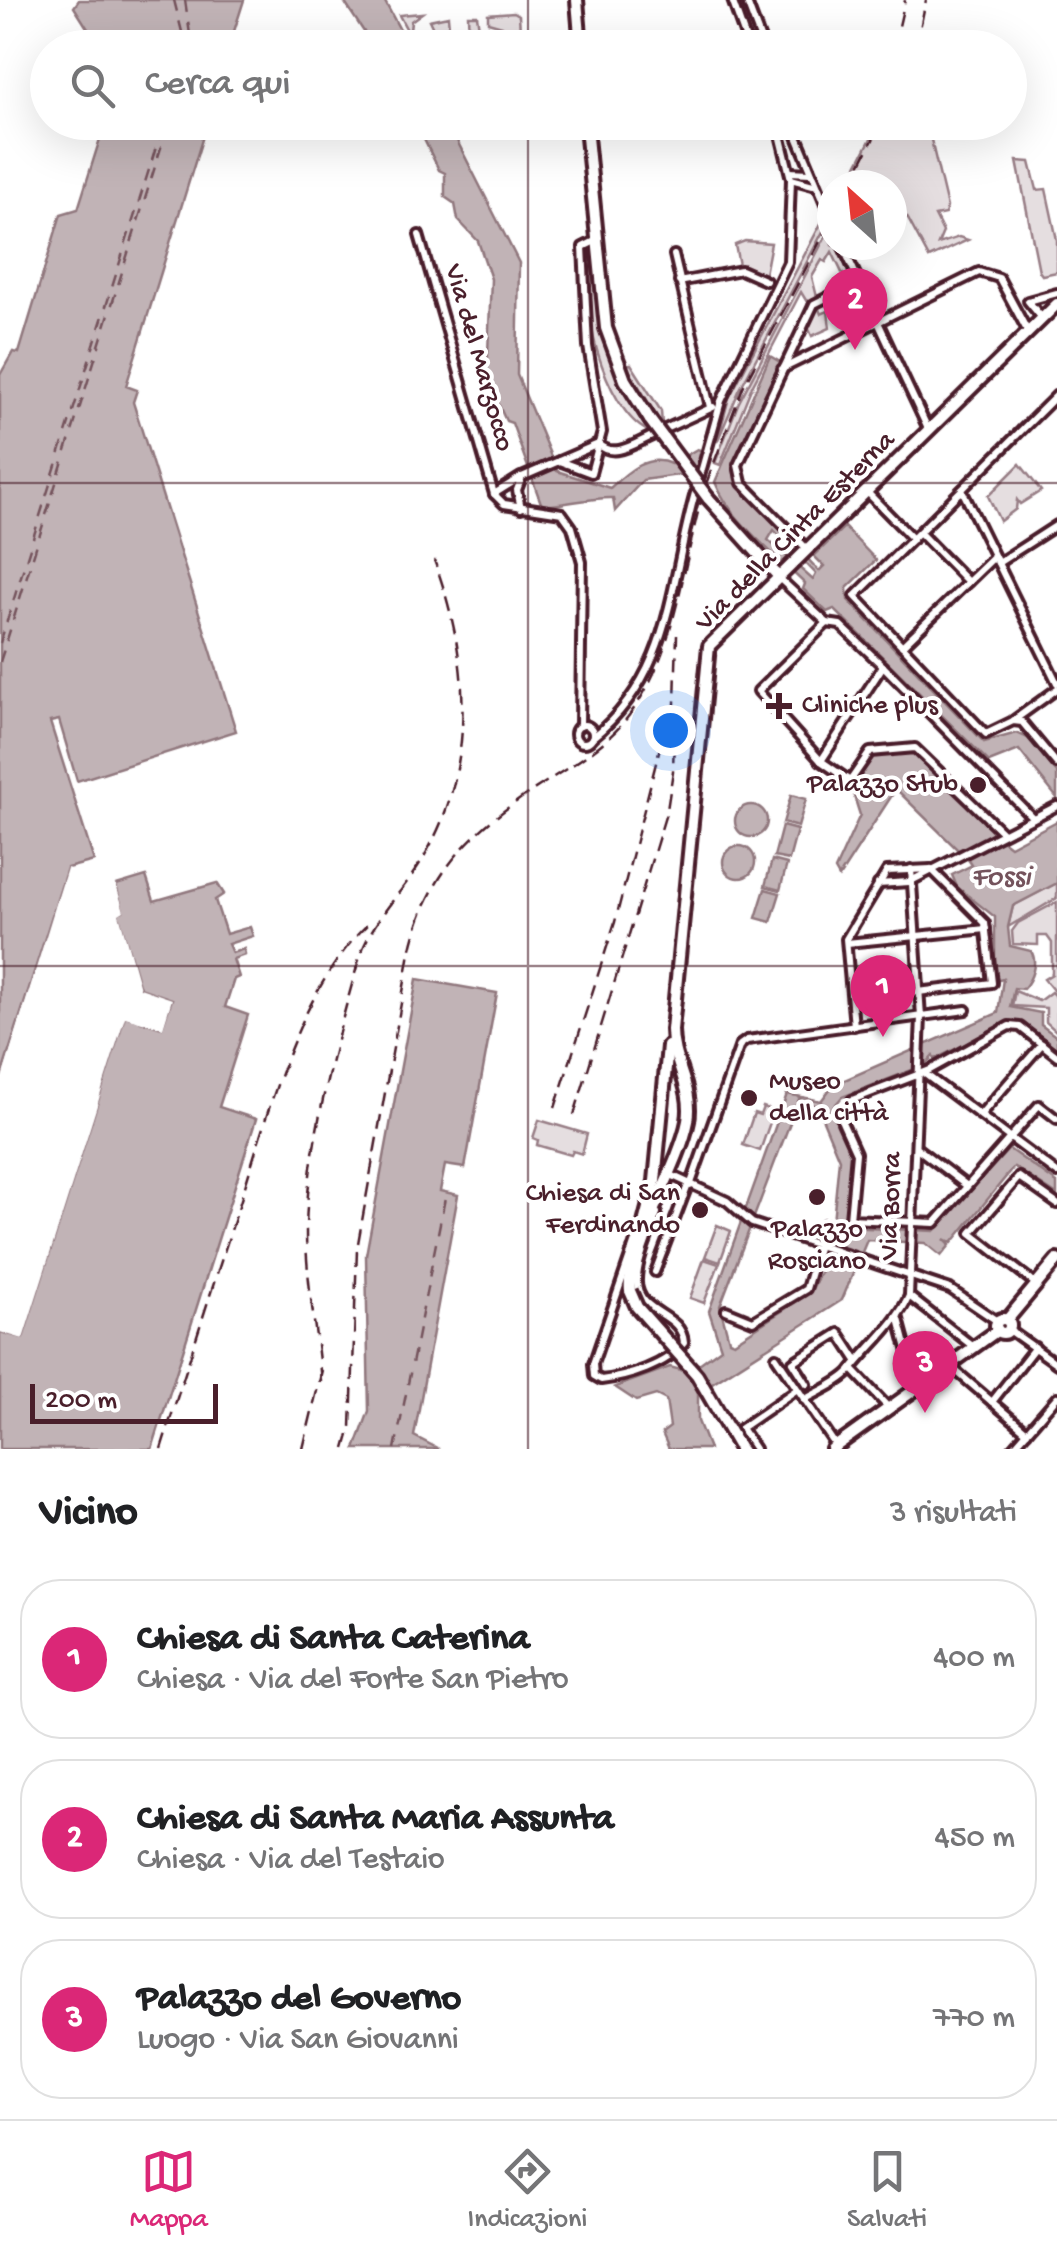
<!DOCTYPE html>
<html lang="it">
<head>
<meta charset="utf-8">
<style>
	:root { --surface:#fff; --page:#f6f6f6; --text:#202124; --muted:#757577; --line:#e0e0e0; --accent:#db2777 }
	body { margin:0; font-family:"Gochi Hand",sans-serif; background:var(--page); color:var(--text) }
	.compass { position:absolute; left:817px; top:170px; width:90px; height:90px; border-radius:50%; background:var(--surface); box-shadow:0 10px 40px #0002; rotate:333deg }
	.scale { position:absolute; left:30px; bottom:25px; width:188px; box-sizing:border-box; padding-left:10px; border:5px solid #4a1f2b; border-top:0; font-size:28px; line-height:35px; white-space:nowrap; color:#4a1f2b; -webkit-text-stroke:8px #fff; paint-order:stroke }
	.you { position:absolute; left:670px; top:730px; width:35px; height:35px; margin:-25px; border:8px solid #fff; border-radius:50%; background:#1a73e8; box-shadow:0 0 0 15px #1a73e833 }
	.badge { display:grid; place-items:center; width:65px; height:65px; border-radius:50%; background:var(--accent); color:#fff; font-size:32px; font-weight:700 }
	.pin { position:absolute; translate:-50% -82px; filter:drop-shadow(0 2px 5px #0008) }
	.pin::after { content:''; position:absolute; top:52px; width:35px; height:30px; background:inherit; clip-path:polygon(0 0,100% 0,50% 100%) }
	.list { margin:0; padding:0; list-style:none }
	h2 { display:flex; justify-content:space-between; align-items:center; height:130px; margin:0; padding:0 40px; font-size:42px }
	h2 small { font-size:32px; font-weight:400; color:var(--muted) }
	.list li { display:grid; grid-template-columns:65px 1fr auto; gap:30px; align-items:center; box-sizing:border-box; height:160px; margin:0 20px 20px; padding:0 20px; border:2px solid var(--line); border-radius:40px }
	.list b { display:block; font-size:38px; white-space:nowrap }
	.list p { margin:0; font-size:32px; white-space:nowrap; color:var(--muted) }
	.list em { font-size:32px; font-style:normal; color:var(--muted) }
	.icon { flex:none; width:55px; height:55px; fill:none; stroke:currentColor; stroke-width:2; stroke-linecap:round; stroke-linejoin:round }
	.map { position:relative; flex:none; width:1057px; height:1449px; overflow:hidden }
	.search { position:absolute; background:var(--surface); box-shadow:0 10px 40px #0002; left:30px; right:30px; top:30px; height:110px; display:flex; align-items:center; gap:25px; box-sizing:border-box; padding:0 35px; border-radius:55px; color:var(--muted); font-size:38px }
	.sheet { height:670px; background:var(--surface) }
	nav { display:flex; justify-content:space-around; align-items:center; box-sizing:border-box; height:140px; border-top:2px solid var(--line); background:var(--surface); font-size:28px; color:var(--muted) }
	nav a { display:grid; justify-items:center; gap:5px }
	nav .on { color:var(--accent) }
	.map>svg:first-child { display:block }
	.green { fill:#e5dee0; stroke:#987e86; stroke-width:2.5 }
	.water { fill:#c1b3b6; stroke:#91787e; stroke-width:2.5; fill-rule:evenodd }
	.pier { fill:#fff }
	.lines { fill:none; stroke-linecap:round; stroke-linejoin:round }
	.ferry { stroke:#74535c; stroke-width:2.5; stroke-dasharray:12 10; stroke-linecap:butt }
	.street-casing { stroke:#4a1f2b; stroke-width:14 }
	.secondary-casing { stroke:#4a1f2b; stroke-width:18 }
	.street { stroke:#fff; stroke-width:6 }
	.secondary { stroke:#fff; stroke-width:10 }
	.rail { stroke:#4a1f2b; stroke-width:2.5; stroke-dasharray:15 8; stroke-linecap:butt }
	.secondary-bridge-casing { stroke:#4a1f2b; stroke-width:18; stroke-linecap:butt }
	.secondary-bridge { stroke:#fff; stroke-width:10 }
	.grid { fill:none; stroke:#4a1f2b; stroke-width:2.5; stroke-opacity:0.55 }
	.poi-dot { fill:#4a1f2b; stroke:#fff; stroke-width:4 }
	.labels { text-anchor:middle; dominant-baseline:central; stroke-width:8; stroke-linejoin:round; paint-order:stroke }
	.street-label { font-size:28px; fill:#4a1f2b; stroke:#fff }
	.poi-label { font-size:28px; fill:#4a1f2b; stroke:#fff; text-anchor:start }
	.water-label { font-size:30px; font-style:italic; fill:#74535c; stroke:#fff }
</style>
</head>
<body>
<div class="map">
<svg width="1057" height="1449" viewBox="0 0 1057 1449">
	<rect width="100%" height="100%" fill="#fff"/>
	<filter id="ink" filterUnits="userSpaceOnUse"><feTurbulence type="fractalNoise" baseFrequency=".01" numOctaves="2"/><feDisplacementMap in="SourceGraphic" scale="20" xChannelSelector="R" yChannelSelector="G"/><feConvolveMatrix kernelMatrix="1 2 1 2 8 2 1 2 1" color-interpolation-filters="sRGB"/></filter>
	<g filter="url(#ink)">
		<g class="green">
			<polygon points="514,12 519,15 521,47 438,47 434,42 416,47 399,15 422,13 411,21 410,30 418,46 437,37 429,20 448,16 450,37 469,36 468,15 477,15 481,42 502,41 502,26 488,22 488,14"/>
			<polygon points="879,123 927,123 947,207 945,214 935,216 943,232 938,244 959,237 968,240 929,258 907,217 892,223 892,185 847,185"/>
			<polygon points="1017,161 1030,162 1037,190 1046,189 1057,240 1057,272 1042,275 1039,271"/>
			<polygon points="826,214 829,220 739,391 717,442 729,398"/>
			<polygon points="831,226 832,245 838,245 850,278 846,281 832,252 826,262 822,260 812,277 817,297 807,302 801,292 752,386 720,465 715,463 738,404"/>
			<polygon points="745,241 771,243 765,274 739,265 735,245"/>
			<path d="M 591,254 C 595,322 610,374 648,431 C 604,411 575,295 591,254 Z"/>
			<polygon points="817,304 821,314 828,311 830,328 812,336 807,325"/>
			<polygon points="631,364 661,411 662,425 626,365"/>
			<polygon points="1020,464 1041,491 1020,504 1017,500 1016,509 1000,521 988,496"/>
			<polygon points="1057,883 1057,898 1008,927 1013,906"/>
			<polygon points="1057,902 1057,995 1044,979 1052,974 1052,943 1047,936 1038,936 1038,945 1013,944 1012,931 1018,923"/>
			<polygon points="1015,991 1039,1001 1051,992 1057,998 1057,1032 1046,1022 1046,1008 1012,1006"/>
			<polygon points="763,1107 774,1111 760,1151 743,1145 754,1113 760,1115"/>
			<polygon points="539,1120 587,1134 582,1154 573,1151 571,1155 537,1145 538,1140 533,1138"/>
			<polygon points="717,1225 731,1231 720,1262 705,1257"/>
			<polygon points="704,1259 719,1264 704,1303 690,1298"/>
		</g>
		<g class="water">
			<polygon points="79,0 244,0 229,47 100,48 74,7"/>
			<polygon points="343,0 384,0 409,47 374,47"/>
			<polygon points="105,123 207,123 126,386 137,390 133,402 236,731 77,781 59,720 50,722 94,861 67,868 0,1080 0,375 13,352 19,353 61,214 78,209"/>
			<path d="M 416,123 L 448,123 L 519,263 L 517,375 L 557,471 L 610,488 C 628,471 648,453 671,464 L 697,449 L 704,451 L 698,465 L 678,475 L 643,480 L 615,511 L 613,498 C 592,497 569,504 542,506 L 512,423 L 506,421 L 487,379 L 491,279 L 478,241 L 458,220 L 455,204 L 445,197 L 445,173 L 439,170 Z"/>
			<path d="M 770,356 L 780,362 L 733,465 L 735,480 L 819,571 L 824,566 L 814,556 L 844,527 L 876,560 L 847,588 L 848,600 L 984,742 L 1017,733 L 1028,738 L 1057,773 L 1057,798 L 1019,750 L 989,762 L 834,609 L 827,612 L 803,589 L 805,584 C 773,552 732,523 715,482 ZM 774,530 L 816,574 L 813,580 L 768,540 Z"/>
			<path d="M 916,751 L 996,831 L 983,839 L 988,847 L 1002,840 L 1010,846 L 1057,821 L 1057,883 L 1013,906 L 1008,927 L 1010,946 L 1031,951 C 1038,962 1032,979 1023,989 L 1014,988 L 1010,1007 L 1041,1013 L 1041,1025 L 1057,1037 L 1057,1049 L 1022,1022 L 1011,1021 L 935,1059 L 933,1056 L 925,1065 L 842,1097 L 831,1110 L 852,1157 L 845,1227 L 934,1231 L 1009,1149 L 1057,1183 L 1057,1195 L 1014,1167 L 952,1243 L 944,1239 L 950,1245 L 941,1256 L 925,1243 L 867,1240 L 842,1300 L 698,1392 L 698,1421 L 709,1449 L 669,1449 L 662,1433 L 670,1427 L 666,1400 L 656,1395 L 636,1401 L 615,1387 L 670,1367 L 688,1372 L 721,1348 L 709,1311 L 787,1094 L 821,1101 L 833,1085 L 998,1013 L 1003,979 L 995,981 L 995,917 L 957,887 L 952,875 L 972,865 L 967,858 L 979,852 L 974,844 L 959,851 L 896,789 L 839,877 L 835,870 L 860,815 L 852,790 L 873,754 ZM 799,1099 L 817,1106 L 839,1159 L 830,1253 L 810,1293 L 734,1342 L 729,1340 L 720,1306 Z"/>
			<polygon points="791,795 806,799 798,827 783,823"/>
			<circle cx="751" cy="821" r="16"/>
			<polygon points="782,826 797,830 789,860 774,857"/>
			<circle cx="739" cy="862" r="16"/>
			<polygon points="772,860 787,864 780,890 765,886"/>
			<polygon points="146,876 154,901 217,883 224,894 215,900 226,934 250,927 253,936 228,944 232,953 244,949 245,955 233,959 239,977 234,979 225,1007 248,1015 219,1107 256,1119 152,1449 0,1449 0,1332 23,1338 125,1016 162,1028 172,999 140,988 118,913 123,911 116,885"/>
			<polygon points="765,889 780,893 771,922 756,918"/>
			<polygon points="417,979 497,993 465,1168 445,1165 440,1191 458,1195 414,1436 439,1449 355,1449 369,1411 366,1255"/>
		</g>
		<g class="pier">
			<polygon points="67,868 75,871 71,872 0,1085"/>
			<polygon points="111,883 116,885 124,911 119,914 140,988 172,999 163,1028 125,1017 23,1339 0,1332 0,1327 20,1333 121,1014 126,1011 159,1022 166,1002 136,991 114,914 117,908"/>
		</g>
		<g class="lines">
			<g class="ferry">
				<polyline points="174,0 186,48"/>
				<polyline points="185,0 192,48"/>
				<polyline points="0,643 164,122"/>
				<polyline points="0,662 169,122"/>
				<polyline points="395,1449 446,1193"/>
			</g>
			<defs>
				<g id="street">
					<polyline points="732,0 749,48"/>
					<polyline points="746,0 764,48"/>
					<polyline points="791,122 832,220"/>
					<polyline points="790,172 810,173"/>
					<polyline points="791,179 813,185"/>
					<polyline points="419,235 494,494 504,504 562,513 572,527 582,562 580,726"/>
					<polyline points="842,245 928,429"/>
					<polyline points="674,255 710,407"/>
					<polyline points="679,282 741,270 766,281"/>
					<polyline points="1042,318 1028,301 1057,293"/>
					<polyline points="782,369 979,272 999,278 1028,332"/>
					<polyline points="1057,395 855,596 986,734 1013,721 1022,722 1057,764"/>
					<polyline points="665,429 713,407"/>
					<path d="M 598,444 C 614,459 634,444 652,436"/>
					<polyline points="559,461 591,473 602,432 588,346 583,247 595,241"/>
					<polyline points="700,476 721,401 788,262 791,179 777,122"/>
					<polyline points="962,490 1057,683"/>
					<polyline points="867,492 913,539"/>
					<polyline points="494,494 521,477"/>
					<polyline points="521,508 517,490 522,477 596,445"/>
					<polyline points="920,533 968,582"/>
					<polyline points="807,549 742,483 738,465 814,304 858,282"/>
					<polyline points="998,563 1057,525"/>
					<polyline points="779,578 827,623 840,625 883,666 1033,818"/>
					<polyline points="827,623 758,691 821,761 850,781 870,752 915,748 1003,833"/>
					<polyline points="902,646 994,557"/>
					<polyline points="1014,720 1057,689"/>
					<circle cx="584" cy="734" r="9"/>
					<path d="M 592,738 C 672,674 669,584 695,493"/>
					<polyline points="821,761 883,666"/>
					<polyline points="878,884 909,882 1057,806"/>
					<polyline points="847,943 986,929"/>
					<polyline points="852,1000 992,983 985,923 931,869"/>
					<polyline points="854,1026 846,939 887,871 931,869"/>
					<polyline points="1057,1056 1020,1027 1009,1026 930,1070 852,1100 842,1122 856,1153 850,1219 935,1223 1039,1105 1057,1119"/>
					<polyline points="925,1074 1057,1173"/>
					<polyline points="981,1114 1042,1044"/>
					<polyline points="917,1148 967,1186"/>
					<polyline points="671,1175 727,1201 752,1223 950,1289 997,1321"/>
					<polyline points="690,1186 740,1045 747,1040 966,1010"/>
					<path d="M 640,1227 L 593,1364 L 594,1376 L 601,1380 C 628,1377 667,1365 684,1343 C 682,1312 639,1315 637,1283 C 636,1261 650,1233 657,1213"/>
					<polyline points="655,1272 688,1185"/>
					<polyline points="1037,1285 971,1233 1019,1177 1057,1204"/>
					<polyline points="909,1296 975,1348"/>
					<polyline points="726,1310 753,1321 806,1289 825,1224"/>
					<polyline points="899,1319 917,1386"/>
					<polyline points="1008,1329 1057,1364"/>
					<polyline points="776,1357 836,1446"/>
					<polyline points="949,1365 1027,1432"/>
					<polyline points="852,1369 888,1407"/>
					<polyline points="807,1384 793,1362 839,1333 856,1359"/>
					<path d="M 804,1400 C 817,1392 842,1382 851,1370 C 869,1347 897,1323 909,1296 L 921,1017 L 911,869"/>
					<polyline points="992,1402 1035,1347"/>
					<polyline points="755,1449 741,1428 796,1390"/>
					<polyline points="1012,1449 1057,1397"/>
				</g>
				<g id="secondary">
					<polyline points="577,0 581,48"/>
					<polyline points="586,127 606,328 625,380 650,420"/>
					<polyline points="708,498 779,577"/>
					<polyline points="642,1231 655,1181 668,1046"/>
					<path d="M 630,1291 C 625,1253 679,1168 688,1121 C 694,1087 672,1063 672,1030 L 709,646 L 1057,304"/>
					<circle cx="1003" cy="1326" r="7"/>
					<polyline points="1007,1320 1057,1260"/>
					<polyline points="832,1449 998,1330"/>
				</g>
			</defs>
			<use href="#street" class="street-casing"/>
			<use href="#secondary" class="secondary-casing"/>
			<use href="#street" class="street"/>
			<use href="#secondary" class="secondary"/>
			<g class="rail">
				<polyline points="894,48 905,0"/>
				<polyline points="916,48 926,0"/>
				<polyline points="850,185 882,122"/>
				<polyline points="706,484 743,387 832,219"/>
				<polyline points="555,1108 615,922 665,728"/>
				<polyline points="574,1115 667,810 673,771 677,635"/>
				<path d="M 321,1382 C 317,1332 306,1281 306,1231 C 307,1147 335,1044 358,963 C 369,922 401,895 422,860 C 478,769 470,657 434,560"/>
				<path d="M 161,1449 C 186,1369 212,1289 238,1209 C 268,1114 297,990 371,921"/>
				<polyline points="303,1449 322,1370"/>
				<path d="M 345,1449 L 351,1428 L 357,1249 L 410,953 C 428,868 479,824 549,780 C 578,761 606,745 627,718 C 675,657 681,573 701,501"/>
			</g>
			<defs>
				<g id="secondary-bridge">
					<polyline points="650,420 708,498"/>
					<polyline points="630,1291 637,1307 697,1375 740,1449"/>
				</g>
			</defs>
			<use href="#secondary-bridge" class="secondary-bridge-casing"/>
			<use href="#secondary-bridge" class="secondary-bridge"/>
		</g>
	</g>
	<path class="grid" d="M 528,0 L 528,48M 528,122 L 528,1449M 0,483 L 1057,483M 0,966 L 1057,966"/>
	<g class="poi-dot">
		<path d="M774 691h10v10h10v10h-10v10h-10v-10h-10v-10h10z"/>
		<circle cx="978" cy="785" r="10"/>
		<circle cx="749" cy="1098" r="10"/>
		<circle cx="817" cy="1197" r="10"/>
		<circle cx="700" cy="1210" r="10"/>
	</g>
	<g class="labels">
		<g class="street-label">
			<text transform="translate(478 358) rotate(74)">Via del Marzocco</text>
			<text transform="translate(796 532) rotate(-45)">Via della Cinta Esterna</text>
			<text transform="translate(892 1206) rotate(-88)">Via Borra</text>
		</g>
		<g class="poi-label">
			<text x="802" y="706">Cliniche plus</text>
			<text x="958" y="785" text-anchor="end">Palazzo Stub</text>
			<text x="769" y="1082">Museo<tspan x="769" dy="32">della città</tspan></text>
			<text x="680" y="1194" text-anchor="end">Chiesa di San<tspan x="680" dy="32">Ferdinando</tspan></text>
			<text x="817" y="1230" text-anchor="middle">Palazzo<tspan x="817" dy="32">Rosciano</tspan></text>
		</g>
		<g class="water-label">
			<text x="1001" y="878">Fossi</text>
		</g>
	</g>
</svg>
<svg class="compass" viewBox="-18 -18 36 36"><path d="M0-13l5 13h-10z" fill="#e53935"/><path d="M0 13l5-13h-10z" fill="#757577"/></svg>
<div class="scale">200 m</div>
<div class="you"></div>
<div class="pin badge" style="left:883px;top:1037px">1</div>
<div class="pin badge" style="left:855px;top:350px">2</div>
<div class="pin badge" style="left:925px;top:1413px">3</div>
<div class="search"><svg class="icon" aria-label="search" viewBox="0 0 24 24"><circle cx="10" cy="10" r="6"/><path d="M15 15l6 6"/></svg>Cerca qui</div>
</div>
<section class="sheet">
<h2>Vicino<small>3 risultati</small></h2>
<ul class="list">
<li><span class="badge">1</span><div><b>Chiesa di Santa Caterina</b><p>Chiesa · Via del Forte San Pietro</p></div><em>400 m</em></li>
<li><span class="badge">2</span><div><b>Chiesa di Santa Maria Assunta</b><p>Chiesa · Via del Testaio</p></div><em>450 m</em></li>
<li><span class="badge">3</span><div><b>Palazzo del Governo</b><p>Luogo · Via San Giovanni</p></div><em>770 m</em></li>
</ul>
</section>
<nav>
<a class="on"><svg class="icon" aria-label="map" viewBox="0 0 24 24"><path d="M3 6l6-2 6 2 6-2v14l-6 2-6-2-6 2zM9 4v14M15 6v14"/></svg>Mappa</a>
<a><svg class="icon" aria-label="directions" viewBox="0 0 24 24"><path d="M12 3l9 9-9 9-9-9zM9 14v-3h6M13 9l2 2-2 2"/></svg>Indicazioni</a>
<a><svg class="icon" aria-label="saved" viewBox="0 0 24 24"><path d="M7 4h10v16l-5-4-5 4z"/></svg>Salvati</a>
</nav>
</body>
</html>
